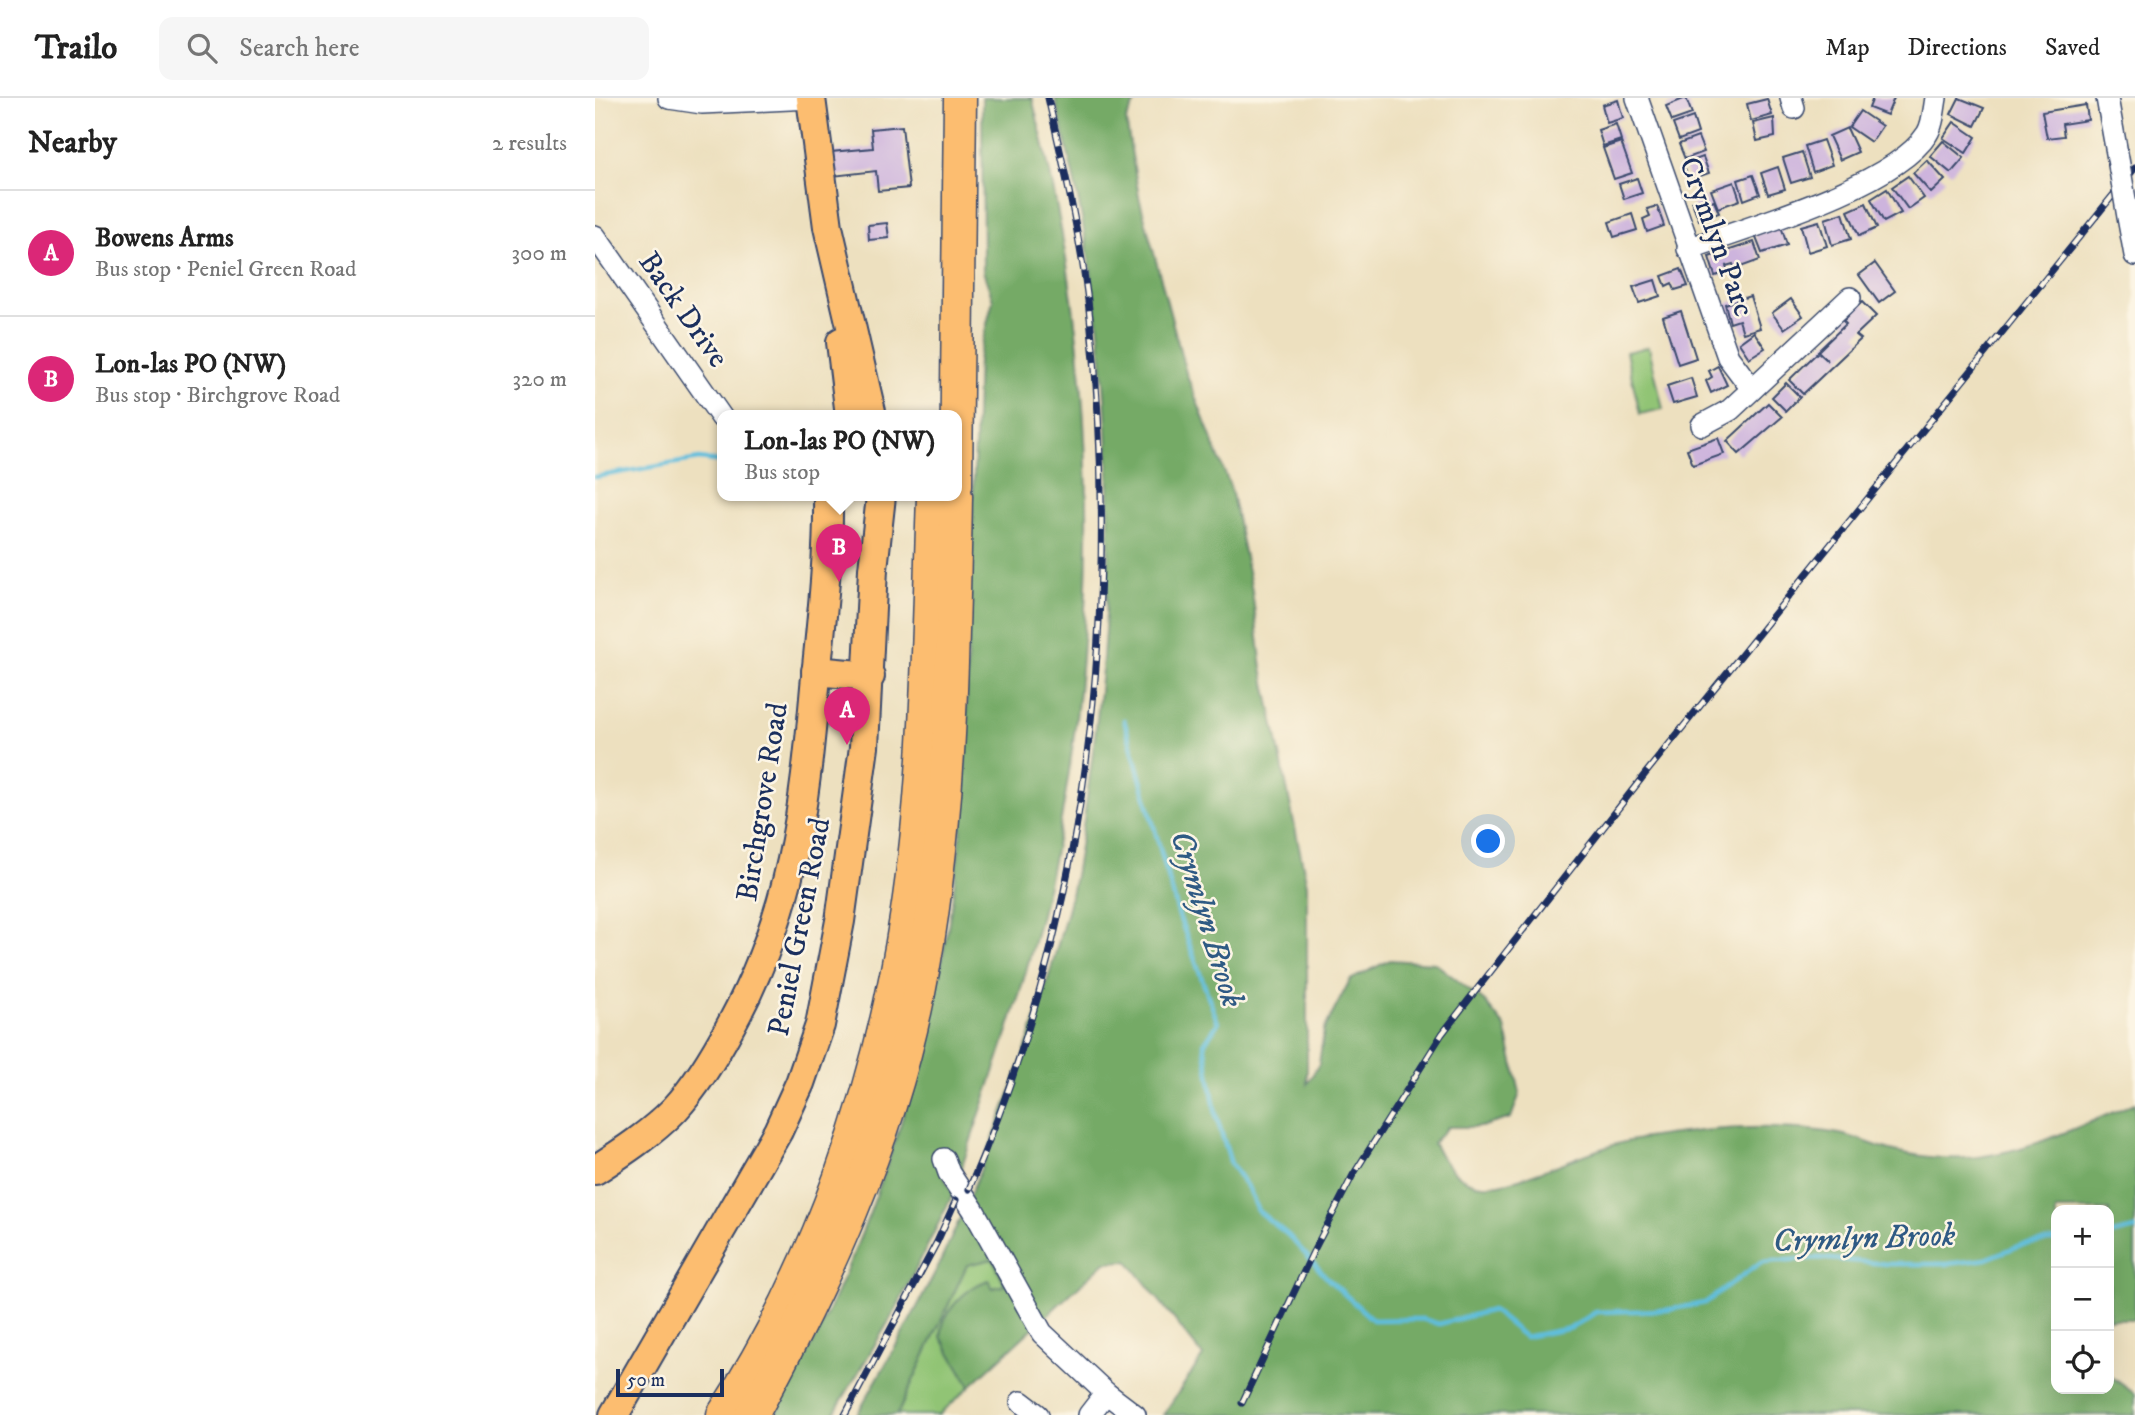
<!DOCTYPE html>
<html lang="en">
<head>
<meta charset="utf-8">
<style>
	:root { --surface:#fff; --page:#f6f6f6; --text:#222; --muted:#767676; --line:#e0e0e0; --accent:#db2777 }
	body { margin:0; font-family:"IM FELL DW Pica",serif; background:var(--page); color:var(--text) }
	.controls { position:absolute; right:21px; bottom:21px; display:grid; overflow:hidden; border-radius:14px; box-shadow:0 7px 28px #0002 }
	.controls button { width:63px; height:63px; display:grid; place-items:center; padding:0; border:0; border-bottom:2px solid var(--line); background:var(--surface); color:var(--text); font:35px sans-serif }
	.scale { position:absolute; left:21px; bottom:18px; width:108px; box-sizing:border-box; padding-left:7px; border:4px solid #1b2f5e; border-top:0; font-size:19px; line-height:24px; white-space:nowrap; color:#1b2f5e; -webkit-text-stroke:5px #fcf5e5; paint-order:stroke }
	.you { position:absolute; left:894px; top:744px; width:24px; height:24px; margin:-18px; border:5px solid #fff; border-radius:50%; background:#1a73e8; box-shadow:0 0 0 10px #1a73e833 }
	.badge { display:grid; place-items:center; width:46px; height:46px; border-radius:50%; background:var(--accent); color:#fff; font-size:23px; font-weight:700 }
	.pin { position:absolute; translate:-50% -58px; filter:drop-shadow(0 2px 4px #0008) }
	.pin::after { content:''; position:absolute; top:37px; width:24px; height:21px; background:inherit; clip-path:polygon(0 0,100% 0,50% 100%) }
	.popup { position:absolute; left:122px; top:312px; width:245px; height:91px; box-sizing:border-box; display:grid; place-content:center; border-radius:14px; background:var(--surface); filter:drop-shadow(0 2px 5px #0005); font-size:23px; white-space:nowrap; color:var(--muted) }
	.popup b { font-size:26px; color:var(--text) }
	.popup::after { content:''; position:absolute; left:50%; top:100%; margin-left:-14px; border:14px solid transparent; border-top-color:var(--surface) }
	.list { margin:0; padding:0; list-style:none }
	h2 { display:flex; justify-content:space-between; align-items:center; height:91px; margin:0; padding:0 28px; font-size:30px }
	h2 small { font-size:23px; font-weight:400; color:var(--muted) }
	.list li { display:grid; grid-template-columns:46px 1fr auto; gap:21px; align-items:center; box-sizing:border-box; height:126px; padding:0 28px; border-top:2px solid var(--line) }
	.list b { display:block; font-size:26px; white-space:nowrap }
	.list p { margin:0; font-size:23px; white-space:nowrap; color:var(--muted) }
	.list em { font-size:23px; font-style:normal; color:var(--muted) }
	.icon { flex:none; width:38px; height:38px; fill:none; stroke:currentColor; stroke-width:2; stroke-linecap:round; stroke-linejoin:round }
	.map { position:relative; flex:none; width:1540px; height:1317px; overflow:hidden }
	header { display:flex; align-items:center; gap:42px; box-sizing:border-box; height:98px; padding:0 35px; background:var(--surface); border-bottom:2px solid var(--line) }
	header strong { font-size:33px }
	nav { display:flex; gap:38px; margin-inline-start:auto; font-size:24px }
	.search { width:490px; height:63px; background:var(--page); display:flex; align-items:center; gap:18px; box-sizing:border-box; padding:0 24px; border-radius:14px; color:var(--muted); font-size:26px }
	main { display:flex }
	aside { flex:1; background:var(--surface) }
	.map>svg:first-child { display:block }
	.green { fill:#91c475; stroke:#567a6a; stroke-width:2 }
	.forest { fill:#74aa66; stroke:#486c62; stroke-width:2 }
	.lines { fill:none; stroke-linecap:round; stroke-linejoin:round }
	.stream { stroke:#5fbedd; stroke-width:4.5 }
	.building { fill:#cdb4dd }
	.minor-casing { stroke:#3a4a6d; stroke-width:24 }
	.major-casing { stroke:#3a4a6d; stroke-width:32 }
	.highway-casing { stroke:#3a4a6d; stroke-width:35 }
	.minor { stroke:#fff; stroke-width:21 }
	.major { stroke:#fcbd6f; stroke-width:28 }
	.highway { stroke:#fcbd6f; stroke-width:32 }
	.rail-casing { stroke:#1b2f5e; stroke-width:7 }
	.rail { stroke:#fcf5e5; stroke-width:4.5; stroke-dasharray:13; stroke-linecap:butt }
	.minor-bridge-casing { stroke:#3a4a6d; stroke-width:24; stroke-linecap:butt }
	.minor-bridge { stroke:#fff; stroke-width:21 }
	.labels { text-anchor:middle; dominant-baseline:central; stroke-width:5; stroke-linejoin:round; paint-order:stroke }
	.street-label { font-size:30px; fill:#1b2f5e; stroke:#fcf5e5 }
	.water-label { font-size:32px; font-style:italic; fill:#2f5a84; stroke:#fcf5e5 }
</style>
</head>
<body>
<header>
<strong>Trailo</strong>
<div class="search"><svg class="icon" aria-label="search" viewBox="0 0 24 24"><circle cx="10" cy="10" r="6"/><path d="M15 15l6 6"/></svg>Search here</div>
<nav><a>Map</a><a>Directions</a><a>Saved</a></nav>
</header>
<main>
<aside>
<h2>Nearby<small>2 results</small></h2>
<ul class="list">
<li><span class="badge">A</span><div><b>Bowens Arms</b><p>Bus stop · Peniel Green Road</p></div><em>300 m</em></li>
<li><span class="badge">B</span><div><b>Lon-las PO (NW)</b><p>Bus stop · Birchgrove Road</p></div><em>320 m</em></li>
</ul>
</aside>
<div class="map">
<svg width="1540" height="1317" viewBox="0 0 1540 1317">
	<rect width="100%" height="100%" fill="#fcf5e5"/>
	<filter id="ink" filterUnits="userSpaceOnUse"><feTurbulence type="fractalNoise" baseFrequency=".0143" numOctaves="2"/><feDisplacementMap in="SourceGraphic" scale="14" xChannelSelector="R" yChannelSelector="G"/><feConvolveMatrix kernelMatrix="1 2 1 2 8 2 1 2 1" color-interpolation-filters="sRGB"/></filter>
	<filter id="wash" filterUnits="userSpaceOnUse"><feTurbulence type="fractalNoise" baseFrequency=".00686" numOctaves="4" result="noise"/><feDisplacementMap in="SourceGraphic" scale="28" xChannelSelector="R" yChannelSelector="G"/><feGaussianBlur stdDeviation="1.57" result="paint"/><feColorMatrix in="noise" values="0 0 0 0 0 0 0 0 0 0 0 0 0 0 0 0 0 1.4 0 .05"/><feComposite in="paint" operator="in"/></filter>
	<g filter="url(#wash)">
		<rect width="100%" height="100%" fill="#ede0bf"/>
		<g class="green">
			<polygon points="1054,249 1068,311 1045,316 1031,254"/>
			<polygon points="398,1161 410,1187 398,1190 346,1239 375,1288 344,1317 302,1317 372,1166"/>
		</g>
		<g class="forest">
			<path d="M 387,0 L 437,0 C 512,283 511,591 431,873 C 412,942 386,1010 364,1078 L 354,1054 L 339,1059 L 358,1096 L 300,1213 L 238,1317 L 180,1317 C 282,1136 348,929 367,721 C 372,670 371,619 372,568 C 376,466 379,364 383,262 L 398,202 L 388,173 Z"/>
			<path d="M 460,0 L 542,0 L 531,22 L 544,99 L 591,275 L 636,391 L 657,493 L 667,570 L 712,787 L 712,986 L 724,966 L 729,932 L 755,882 L 795,862 L 840,865 L 890,904 L 910,929 L 925,995 L 916,1020 L 886,1029 L 853,1029 L 838,1045 C 849,1065 863,1085 888,1087 C 921,1090 994,1050 1034,1043 C 1102,1031 1177,1024 1245,1036 C 1262,1039 1279,1048 1296,1052 C 1317,1058 1347,1061 1369,1060 C 1428,1057 1487,1027 1540,1005 L 1540,1221 L 1514,1221 L 1514,1112 L 1461,1112 L 1461,1291 L 1514,1291 L 1514,1277 L 1540,1296 L 1540,1317 L 568,1317 L 608,1258 L 533,1163 L 510,1164 L 375,1288 L 346,1239 C 346,1214 371,1190 393,1182 L 398,1190 L 410,1187 L 398,1161 L 372,1167 L 302,1317 L 262,1317 C 291,1265 322,1213 347,1160 C 401,1044 445,921 476,797 C 486,753 491,706 497,661 C 521,482 521,299 487,121 C 480,80 469,40 460,0 Z"/>
		</g>
		<g class="lines">
			<g class="stream">
				<polyline points="0,379 104,361 127,364"/>
				<polyline points="529,622 584,818 623,925 609,946 621,1017 636,1066 655,1093 663,1113 693,1137 734,1182 778,1222 827,1221 844,1226 897,1212 930,1239 976,1230 1001,1214 1071,1212 1110,1205 1166,1164 1223,1160 1293,1166 1352,1166 1391,1161 1426,1147 1461,1142"/>
				<polyline points="1514,1137 1540,1131"/>
			</g>
		</g>
		<g id="blocks">
			<g class="building">
				<polygon points="1091,0 1097,16 1077,23 1071,8"/>
				<polygon points="1278,0 1299,0 1292,17 1274,10"/>
				<polygon points="1364,0 1389,10 1380,28 1356,16"/>
				<polygon points="1172,1 1177,17 1156,23 1152,6"/>
				<polygon points="1023,2 1028,20 1012,25 1007,7"/>
				<polygon points="1491,7 1493,22 1467,26 1469,38 1452,40 1447,14"/>
				<polygon points="1265,13 1287,28 1276,44 1254,29"/>
				<polygon points="1098,19 1103,35 1084,42 1078,26"/>
				<polygon points="1179,20 1180,39 1162,43 1158,25"/>
				<polygon points="1359,24 1381,39 1371,55 1348,40"/>
				<polygon points="1021,26 1026,42 1008,48 1003,32"/>
				<polygon points="307,28 314,90 283,93 281,73 238,78 236,54 278,50 276,31"/>
				<polygon points="1252,30 1263,54 1245,62 1234,38"/>
				<polygon points="1103,39 1109,54 1090,61 1084,46"/>
				<polygon points="1228,42 1237,67 1218,74 1210,48"/>
				<polygon points="1348,43 1369,60 1356,75 1335,58"/>
				<polygon points="1026,44 1037,75 1019,81 1008,50"/>
				<polygon points="1207,54 1215,79 1196,85 1188,60"/>
				<polygon points="1108,59 1114,75 1094,82 1088,66"/>
				<polygon points="1332,62 1350,82 1336,95 1318,75"/>
				<polygon points="1183,69 1190,91 1173,96 1166,75"/>
				<polygon points="1158,77 1165,96 1149,102 1143,82"/>
				<polygon points="1313,78 1329,100 1313,111 1297,89"/>
				<polygon points="1042,80 1047,95 1029,101 1024,86"/>
				<polygon points="1139,84 1145,102 1123,110 1116,92"/>
				<polygon points="1292,91 1306,115 1289,124 1276,101"/>
				<polygon points="1110,99 1112,105 1119,103 1124,115 1104,122 1097,104"/>
				<polygon points="1271,105 1282,130 1264,138 1253,113"/>
				<polygon points="1062,108 1069,128 1052,134 1048,121 1055,118 1052,111"/>
				<polygon points="1248,115 1256,141 1237,147 1230,121"/>
				<polygon points="1037,116 1042,132 1019,139 1014,124"/>
				<polygon points="1224,123 1232,148 1213,154 1206,128"/>
				<polygon points="292,125 294,140 274,142 273,127"/>
				<polygon points="1186,128 1192,147 1167,155 1160,137"/>
				<polygon points="1159,144 1165,162 1140,171 1138,166 1131,168 1133,174 1120,178 1114,159"/>
				<polygon points="1280,165 1300,193 1284,205 1264,177"/>
				<polygon points="1086,171 1093,188 1080,192 1077,185 1071,188 1067,178"/>
				<polygon points="1060,182 1065,198 1044,205 1038,189"/>
				<polygon points="1155,198 1165,230 1148,235 1144,222 1135,225 1130,206"/>
				<polygon points="1196,201 1208,218 1189,231 1177,215"/>
				<polygon points="1267,204 1281,218 1261,237 1266,241 1208,296 1194,282 1223,254 1233,263 1223,253 1251,226 1248,223"/>
				<polygon points="1086,213 1101,260 1083,266 1068,219"/>
				<polygon points="1159,234 1170,250 1154,260 1144,245"/>
				<polygon points="1123,268 1132,287 1116,295 1111,283 1117,279 1114,273"/>
				<polygon points="1096,280 1102,299 1078,306 1072,288"/>
				<polygon points="1191,285 1205,299 1191,313 1177,299"/>
				<polygon points="1173,305 1187,319 1144,356 1132,343"/>
				<polygon points="1123,340 1129,356 1098,367 1092,351"/>
			</g>
		</g>
	</g>
	<g filter="url(#ink)">
		<use href="#blocks" fill-opacity="0" stroke="#3a4a6d" stroke-width="2"/>
		<g class="lines">
			<defs>
				<g id="minor">
					<polyline points="74,0 107,5 216,0"/>
					<polyline points="1042,0 1133,259 1157,291"/>
					<polyline points="1196,0 1199,10"/>
					<polyline points="1512,0 1525,72"/>
					<polyline points="1533,119 1540,157"/>
					<polyline points="0,138 127,320"/>
					<path d="M 1093,151 C 1152,130 1299,88 1332,36 C 1338,27 1339,11 1341,0"/>
					<polyline points="1107,327 1135,312 1255,200"/>
					<polyline points="349,1061 354,1075 378,1111 447,1235 511,1295 540,1317"/>
					<polyline points="426,1304 443,1317"/>
					<polyline points="494,1317 511,1295"/>
				</g>
				<g id="major">
					<polyline points="216,0 233,129 277,318"/>
					<polyline points="246,244 255,318"/>
					<polyline points="221,573 275,578"/>
					<path d="M 0,1072 C 28,1054 57,1035 80,1011 C 103,986 120,957 136,927 C 197,815 209,714 220,589 C 226,526 234,462 233,398"/>
					<polyline points="19,1317 183,1033 205,985 225,927 245,823 269,649 278,471 286,398"/>
				</g>
				<g id="highway">
					<polyline points="361,387 365,0"/>
					<path d="M 128,1317 C 224,1168 284,994 311,820 C 333,681 333,539 338,398"/>
					<path d="M 157,1317 C 229,1185 293,1048 323,900 C 356,735 358,566 361,398"/>
				</g>
			</defs>
			<use href="#minor" class="minor-casing"/>
			<use href="#major" class="major-casing"/>
			<use href="#highway" class="highway-casing"/>
			<use href="#minor" class="minor"/>
			<use href="#major" class="major"/>
			<use href="#highway" class="highway"/>
			<defs>
				<g id="rail">
					<path d="M 374,1091 C 493,818 527,515 495,220 C 487,146 470,73 453,0"/>
					<polyline points="647,1305 718,1154 758,1077 847,936 1050,676 1540,70"/>
					<polyline points="250,1317 342,1144 361,1102"/>
				</g>
			</defs>
			<use href="#rail" class="rail-casing"/>
			<use href="#rail" class="rail"/>
			<defs>
				<polyline id="minor-bridge" points="1525,72 1533,119"/>
			</defs>
			<use href="#minor-bridge" class="minor-bridge-casing"/>
			<use href="#minor-bridge" class="minor-bridge"/>
		</g>
	</g>
	<g class="labels">
		<g class="street-label">
			<text transform="translate(1121 139) rotate(70)">Crymlyn Parc</text>
			<text transform="translate(88 212) rotate(55)">Back Drive</text>
			<text transform="translate(168 704) rotate(-81)">Birchgrove Road</text>
			<text transform="translate(205 829) rotate(-79)">Peniel Green Road</text>
		</g>
		<g class="water-label">
			<text transform="translate(611 821) rotate(73)">Crymlyn Brook</text>
			<text transform="translate(1269 1141) rotate(-2)">Crymlyn Brook</text>
		</g>
	</g>
</svg>
<div class="controls">
<button>+</button>
<button>−</button>
<button><svg class="icon" aria-label="locate" viewBox="0 0 24 24"><circle cx="12" cy="12" r="6"/><path d="M12 2v4M12 18v4M2 12h4M18 12h4"/></svg></button>
</div>
<div class="scale">50 m</div>
<div class="you"></div>
<div class="pin badge" style="left:252px;top:647px">A</div>
<div class="pin badge" style="left:244px;top:484px">B</div>
<div class="popup"><b>Lon-las PO (NW)</b>Bus stop</div>
</div>
</main>
</body>
</html>
